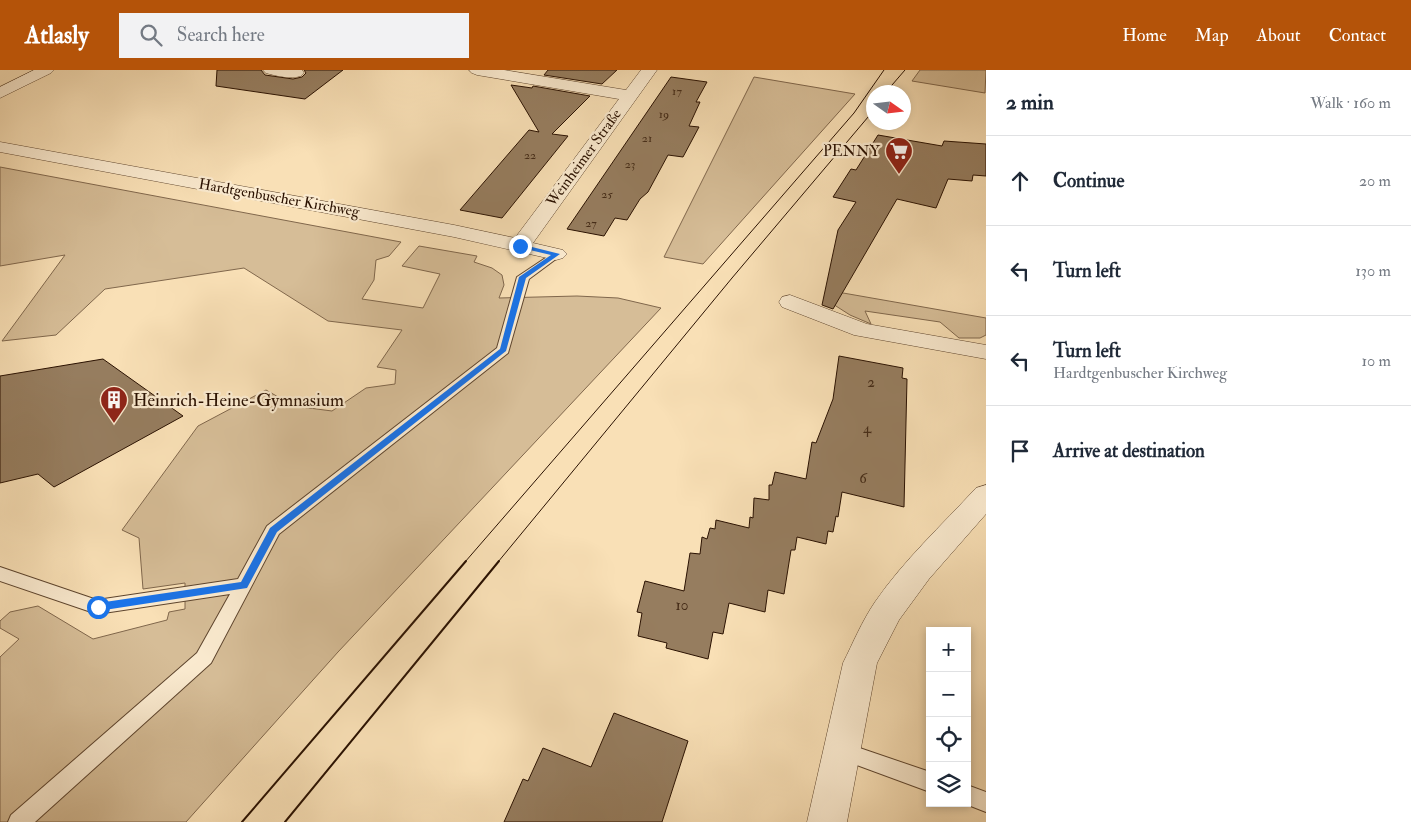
<!DOCTYPE html>
<html lang="en">
<head>
<meta charset="utf-8">
<style>
	:root { --surface:#fff; --page:#f2f2f3; --text:#1f2937; --muted:#747a83; --line:#e0e1e3; --accent:#b45309 }
	body { margin:0; font-family:"IM FELL Double Pica",serif; background:var(--page); color:var(--text) }
	.controls { position:absolute; right:15px; bottom:15px; display:grid; overflow:hidden; border-radius:0px; box-shadow:0 2px 8px #0003 }
	.controls button { width:45px; height:45px; display:grid; place-items:center; padding:0; border:0; border-bottom:1px solid var(--line); background:var(--surface); color:var(--text); font:25px sans-serif }
	.compass { position:absolute; left:866px; top:15px; width:45px; height:45px; border-radius:50%; background:var(--surface); box-shadow:0 2px 8px #0003; rotate:104deg }
	.stop { position:absolute; width:15px; height:15px; margin:-11px; border:4px solid #1a73e8; border-radius:50%; background:#fff }
	.stop.end { background:#1a73e8; border-color:#fff; box-shadow:0 1px 5px #0008 }
	.list { margin:0; padding:0; list-style:none }
	h2 { display:flex; justify-content:space-between; align-items:center; height:65px; margin:0; padding:0 20px; font-size:21px }
	h2 small { font-size:16px; font-weight:400; color:var(--muted) }
	.list li { display:grid; grid-template-columns:32px 1fr auto; gap:15px; align-items:center; box-sizing:border-box; height:90px; padding:0 20px; border-top:1px solid var(--line) }
	.list b { display:block; font-size:19px; white-space:nowrap }
	.list p { margin:0; font-size:16px; white-space:nowrap; color:var(--muted) }
	.list em { font-size:16px; font-style:normal; color:var(--muted) }
	.icon { flex:none; width:28px; height:28px; fill:none; stroke:currentColor; stroke-width:2; stroke-linecap:round; stroke-linejoin:round }
	.map { position:relative; flex:none; width:986px; height:752px; overflow:hidden }
	header { display:flex; align-items:center; gap:30px; box-sizing:border-box; height:70px; padding:0 25px; background:var(--accent); color:#fff }
	header strong { font-size:24px }
	nav { display:flex; gap:28px; margin-inline-start:auto; font-size:18px }
	.search { width:350px; height:45px; background:var(--page); display:flex; align-items:center; gap:12px; box-sizing:border-box; padding:0 18px; border-radius:0px; color:var(--muted); font-size:19px }
	main { display:flex }
	aside { flex:1; background:var(--surface) }
	.map>svg:first-child { display:block }
	.green { fill:#d6bd97; stroke:#80674c }
	.building { fill:#967d5f; stroke:#2a1101 }
	.lines { fill:none; stroke-linecap:round; stroke-linejoin:round }
	.service-casing { stroke:#5e452e; stroke-width:2 }
	.minor-casing { stroke:#5e452e; stroke-width:1 }
	.service { fill:#fbebd0; fill-rule:evenodd }
	.minor { fill:#fbebd0; fill-rule:evenodd }
	.tram-far1 { stroke:#2a1101; stroke-width:1 }
	.tram { stroke:#2a1101; stroke-width:2 }
	.route { fill:#1a73e8 }
	.labels { text-anchor:middle; dominant-baseline:central; stroke-width:4.5; stroke-linejoin:round; paint-order:stroke }
	.far-number-label { font-size:12px; fill:#452c18 }
	.far-poi-label { font-size:15px; fill:#2a1101; stroke:#fbebd0; text-anchor:end }
	.far-street-label { font-size:15px; fill:#2a1101; stroke:#fbebd0 }
	.number-label { font-size:15px; fill:#452c18 }
	.poi-label { font-size:18px; fill:#2a1101; stroke:#fbebd0; text-anchor:start }
</style>
</head>
<body>
<header>
<strong>Atlasly</strong>
<div class="search"><svg class="icon" aria-label="search" viewBox="0 0 24 24"><circle cx="10" cy="10" r="6"/><path d="M15 15l6 6"/></svg>Search here</div>
<nav><a>Home</a><a>Map</a><a>About</a><a>Contact</a></nav>
</header>
<main>
<div class="map">
<svg width="986" height="752" viewBox="0 0 986 752">
	<rect width="100%" height="100%" fill="#f9e0b6"/>
	<filter id="stains"><feTurbulence type="fractalNoise" baseFrequency=".004" numOctaves="4"/><feColorMatrix values="0 0 0 0 .2 0 0 0 0 .09 0 0 0 0 .02 0 0 0 .5 -.17"/></filter>
	<radialGradient id="worn" r=".72"><stop offset=".6" stop-color="#630" stop-opacity="0"/><stop offset="1" stop-color="#630" stop-opacity=".3"/></radialGradient>
	<g class="green">
		<polygon points="920,0 986,0 985,23 912,11"/>
		<polygon points="754,7 855,24 703,194 664,187"/>
		<polygon points="0,97 401,172 389,186 376,190 374,210 362,229 423,238 440,204 402,196 419,176 477,186 474,192 492,198 502,205 504,215 499,228 577,226 618,228 661,238 338,582 186,752 0,752 0,587 19,569 0,558 0,551 10,542 38,536 93,569 167,550 169,542 185,539 185,513 143,519 139,468 122,460 198,356 266,320 294,336 332,341 366,318 395,314 396,300 377,297 402,260 328,251 244,198 105,219 56,265 2,271 65,185 0,196"/>
		<polygon points="826,220 986,248 986,265 980,268 959,268 940,252 865,241 871,254 850,245 825,229"/>
	</g>
	<g class="building">
		<polygon points="217,0 261,0 265,5 293,9 302,7 306,3 304,0 343,0 305,29 216,16"/>
		<polygon points="548,0 617,0 602,14 544,5"/>
		<polygon points="671,7 707,12 696,32 700,32 689,56 699,57 683,87 668,85 648,122 640,129 627,150 615,148 604,166 567,159"/>
		<polygon points="511,15 532,18 533,16 590,26 552,64 568,66 502,148 460,140 529,60 539,62"/>
		<polygon points="878,65 942,76 944,71 986,74 986,106 973,105 972,111 948,109 936,138 897,129 833,239 822,235 838,160 856,132 833,127 851,99 856,100"/>
		<polygon points="839,286 903,298 902,308 907,309 904,437 842,422 838,447 836,446 833,462 828,461 826,474 797,467 795,480 791,480 784,524 768,520 765,542 729,533 723,564 713,562 708,589 666,578 667,573 638,566 642,543 637,542 645,511 684,521 690,483 700,484 702,467 707,469 710,458 715,459 716,450 749,458 750,447 753,448 754,428 769,430 769,415 772,415 775,402 806,409 812,372 816,373 833,329"/>
		<polygon points="103,289 183,346 54,417 38,404 0,413 0,306"/>
		<polygon points="614,643 688,671 662,752 504,752 523,709 528,711 543,678 591,697"/>
	</g>
	<g class="lines">
		<defs>
			<g id="service">
				<polygon points="556,181 562,184 560,186 529,209 508,283 279,464 211,593 35,752 8,752 11,745 197,583 230,524 97,544 0,511 0,497 97,530 238,509 267,456 497,278 517,207"/>
				<polygon points="842,672 930,702 930,722 835,687 832,681 835,675"/>
				<polygon points="967,715 986,722 986,742 963,733 967,733"/>
			</g>
			<g id="minor">
				<polygon points="34,0 54,0 51,3 0,28 0,17"/>
				<path d="M 263,0 L 302,0 L 304,3 L 301,6 C 291,9 276,6 266,3 Z"/>
				<polygon points="469,0 504,0 626,20 641,0 657,0 533,173 563,180 567,184 563,188 556,190 454,167 0,82 0,72 454,155 515,168 619,29 477,5 472,3"/>
				<polygon points="790,225 867,254 986,275 986,289 854,265 782,237 779,232 782,227"/>
				<path d="M 986,415 L 986,444 L 929,509 L 899,550 L 877,593 L 847,752 L 807,752 L 843,593 C 853,573 862,551 875,532 C 903,491 942,455 976,418 Z"/>
			</g>
		</defs>
		<use href="#service" class="service-casing"/>
		<use href="#minor" class="minor-casing"/>
		<use href="#service" class="service"/>
		<use href="#minor" class="minor"/>
		<g class="tram-far1">
			<polyline points="886,22 905,0"/>
			<polyline points="465,492 854,43 884,0"/>
			<polyline points="498,492 732,208 874,40"/>
		</g>
		<g class="tram">
			<polyline points="242,752 466,491"/>
			<polyline points="285,752 499,491"/>
		</g>
	</g>
	<polygon class="route" points="520,174 560,184 526,208 506,281 277,462 247,518 98,541 94,540 93,537 98,533 241,512 270,458 500,279 519,207 551,185 517,177"/>
	<defs>
		<symbol id="supermarket-pin" viewBox="-11 -11 22 30"><path d="M0 17L-7.5 6A9.5 9.5 0 1 1 7.5 6Z" fill="#8f2418" stroke="#fbebd0"/><path d="M-6-5.5h2.5l.6 2H6L4.5 2H-2.5L-4.4-4H-6ZM-1.5 3.2a1.3 1.3 0 1 0 .1 0ZM3 3.2a1.3 1.3 0 1 0 .1 0Z" fill="#fff"/></symbol>
		<symbol id="building-pin" viewBox="-11 -11 22 30"><path d="M0 17L-7.5 6A9.5 9.5 0 1 1 7.5 6Z" fill="#8f2418" stroke="#fbebd0"/><path d="M-4-6H4V6H1V3H-1V6H-4ZM-2.5-4.3h1.7v1.8h-1.7ZM.8-4.3h1.7v1.8H.8ZM-2.5-1h1.7V.8h-1.7ZM.8-1h1.7V.8H.8Z" fill="#fff"/></symbol>
	</defs>
	<g fill-rule="evenodd">
		<use href="#supermarket-pin" x="883" y="65" width="32" height="43"/>
		<use href="#building-pin" x="98" y="314" width="32" height="43"/>
	</g>
	<g class="labels">
		<g class="far-number-label">
			<text x="677" y="21">17</text>
			<text x="664" y="44">19</text>
			<text x="647" y="68">21</text>
			<text x="530" y="85">22</text>
			<text x="630" y="94">23</text>
			<text x="607" y="124">25</text>
			<text x="591" y="153">27</text>
		</g>
		<g class="far-poi-label">
			<text x="880" y="81">PENNY</text>
		</g>
		<g class="far-street-label">
			<text transform="translate(584 88) rotate(-54)">Weinheimer Straße</text>
			<text transform="translate(279 128) rotate(10)">Hardtgenbuscher Kirchweg</text>
		</g>
		<g class="number-label">
			<text x="871" y="312">2</text>
			<text x="867" y="358">4</text>
			<text x="863" y="408">6</text>
			<text x="682" y="535">10</text>
		</g>
		<g class="poi-label">
			<text x="133" y="330">Heinrich-Heine-Gymnasium</text>
		</g>
	</g>
	<rect width="100%" height="100%" filter="url(#stains)"/>
	<rect width="100%" height="100%" fill="url(#worn)"/>
</svg>
<div class="controls">
<button>+</button>
<button>−</button>
<button><svg class="icon" aria-label="locate" viewBox="0 0 24 24"><circle cx="12" cy="12" r="6"/><path d="M12 2v4M12 18v4M2 12h4M18 12h4"/></svg></button>
<button><svg class="icon" aria-label="layers" viewBox="0 0 24 24"><path d="M12 4l9 5-9 5-9-5zM3 14l9 5 9-5"/></svg></button>
</div>
<svg class="compass" viewBox="-18 -18 36 36"><path d="M0-13l5 13h-10z" fill="#e53935"/><path d="M0 13l5-13h-10z" fill="#747a83"/></svg>
<div class="stop" style="left:98px;top:537px"></div>
<div class="stop end" style="left:520px;top:176px"></div>
</div>
<aside>
<h2>2 min<small>Walk · 160 m</small></h2>
<ul class="list">
<li><svg class="icon" aria-label="ahead" viewBox="0 0 24 24"><path d="M12 20V5M6 11l6-6 6 6"/></svg><div><b>Continue</b></div><em>20 m</em></li>
<li><svg class="icon" aria-label="left" viewBox="0 0 24 24"><path d="M17 20v-9H6M10 6l-5 5 5 5"/></svg><div><b>Turn left</b></div><em>130 m</em></li>
<li><svg class="icon" aria-label="left" viewBox="0 0 24 24"><path d="M17 20v-9H6M10 6l-5 5 5 5"/></svg><div><b>Turn left</b><p>Hardtgenbuscher Kirchweg</p></div><em>10 m</em></li>
<li><svg class="icon" aria-label="arrive" viewBox="0 0 24 24"><path d="M6 21V4h12l-3 4 3 4H6"/></svg><div><b>Arrive at destination</b></div></li>
</ul>
</aside>
</main>
</body>
</html>
